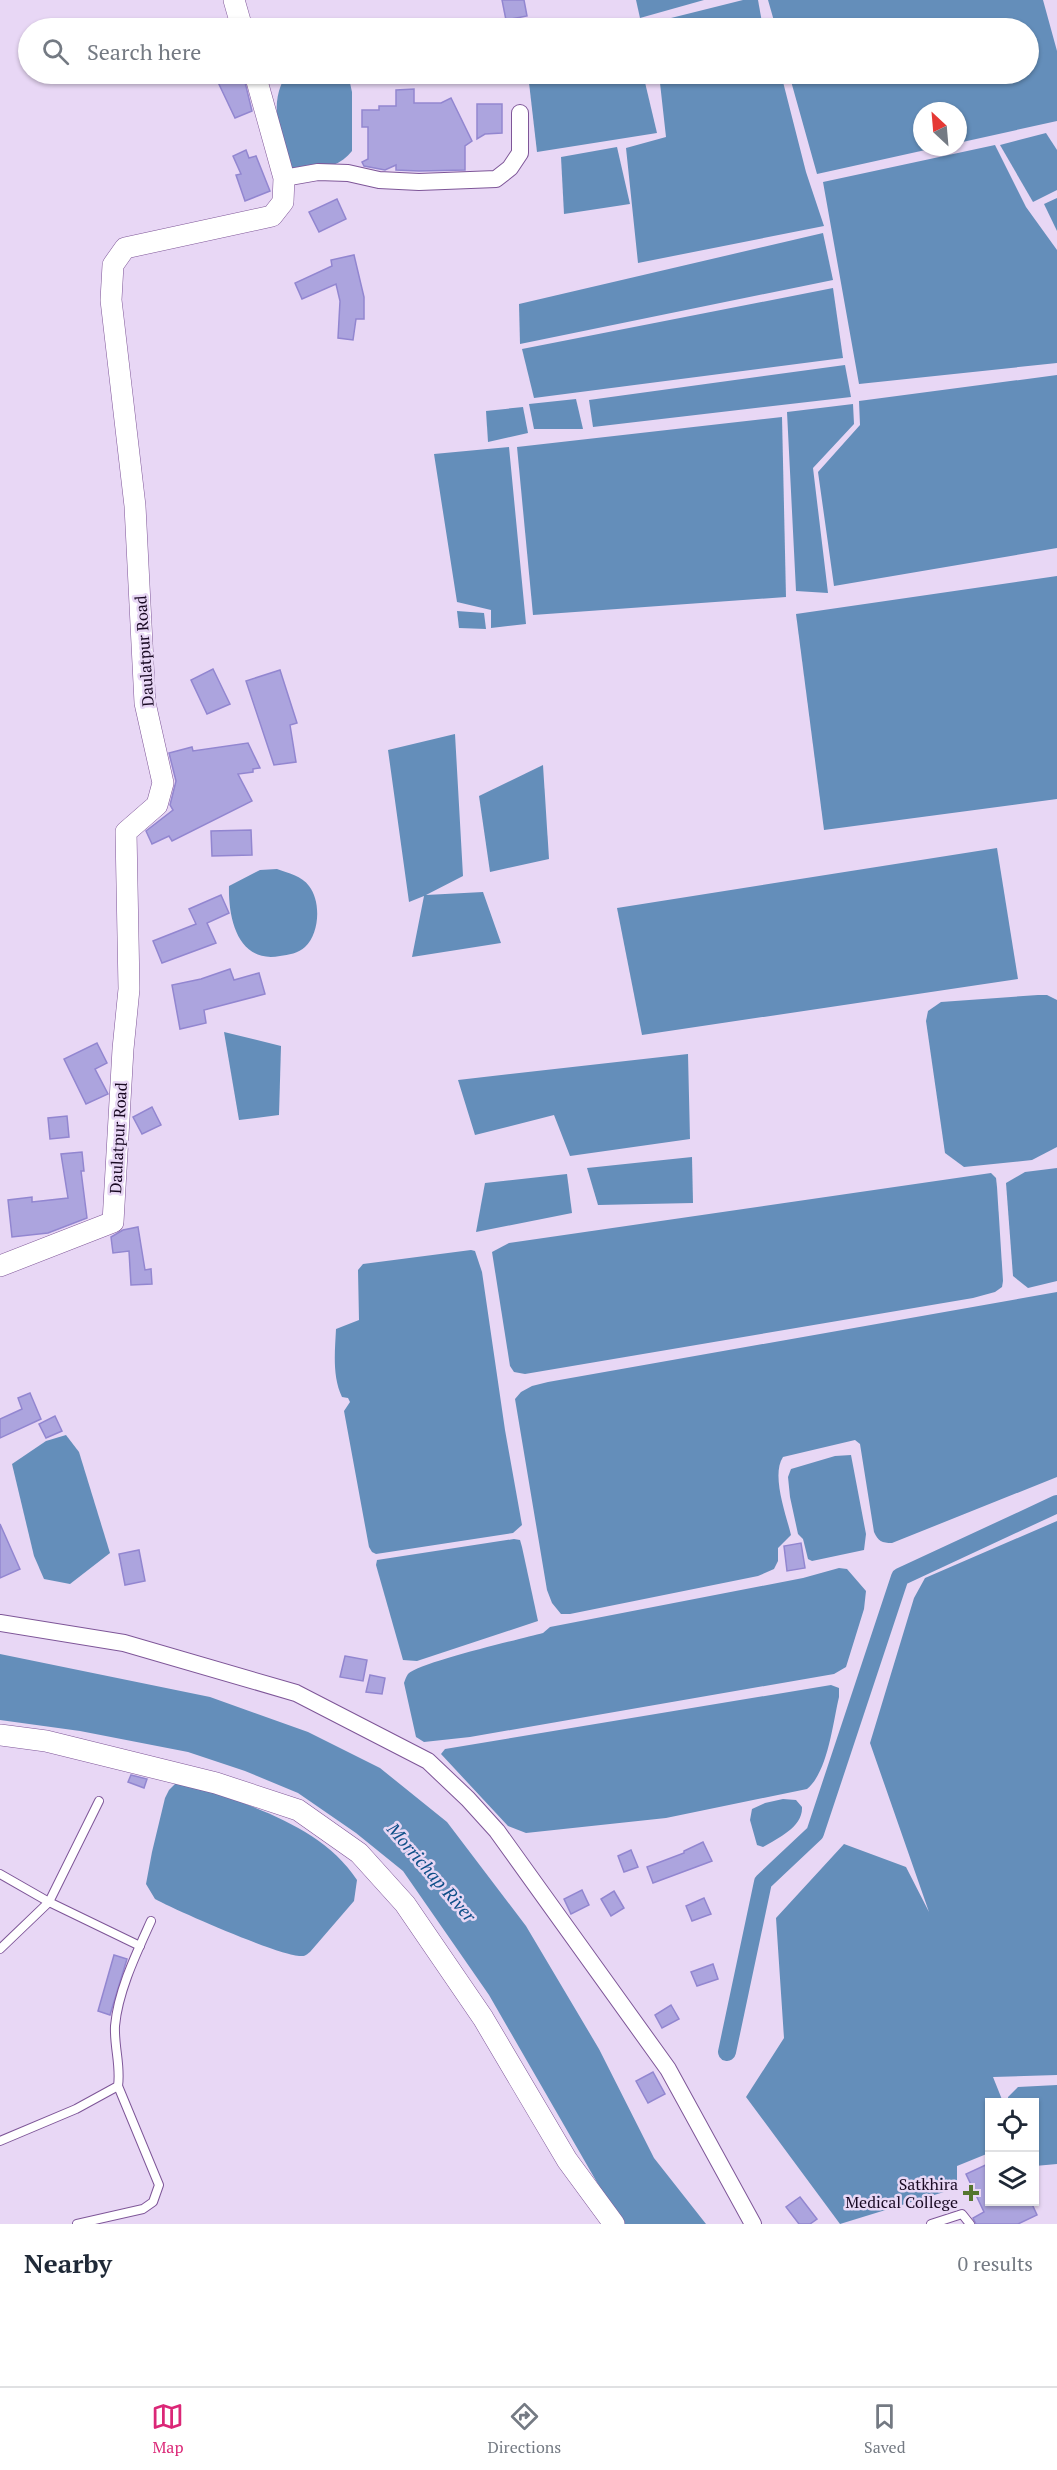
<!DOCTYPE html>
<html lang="en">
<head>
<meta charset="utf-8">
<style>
	:root { --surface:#fff; --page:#f2f2f3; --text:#1f2937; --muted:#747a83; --line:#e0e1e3; --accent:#db2777 }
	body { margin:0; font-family:"PT Serif",serif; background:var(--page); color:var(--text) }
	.controls { position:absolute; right:18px; bottom:18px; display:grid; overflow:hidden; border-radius:0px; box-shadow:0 2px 4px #0004 }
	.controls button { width:54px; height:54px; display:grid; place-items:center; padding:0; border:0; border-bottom:2px solid var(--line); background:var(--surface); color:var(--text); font:30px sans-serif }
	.compass { position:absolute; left:913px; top:102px; width:54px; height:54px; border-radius:50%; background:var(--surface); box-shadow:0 2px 4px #0004; rotate:334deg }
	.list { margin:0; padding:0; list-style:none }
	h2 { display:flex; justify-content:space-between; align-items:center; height:78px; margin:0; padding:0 24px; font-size:26px }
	h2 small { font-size:20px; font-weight:400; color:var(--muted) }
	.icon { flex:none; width:33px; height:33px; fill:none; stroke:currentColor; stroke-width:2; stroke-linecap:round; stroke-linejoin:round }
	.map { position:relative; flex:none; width:1057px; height:2224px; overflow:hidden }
	.search { position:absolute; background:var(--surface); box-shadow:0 2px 4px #0004; left:18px; right:18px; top:18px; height:66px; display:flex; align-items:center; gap:15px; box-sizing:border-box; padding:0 21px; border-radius:33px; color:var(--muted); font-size:22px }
	.sheet { height:162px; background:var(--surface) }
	nav { display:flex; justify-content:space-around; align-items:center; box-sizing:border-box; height:84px; border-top:2px solid var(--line); background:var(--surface); font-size:16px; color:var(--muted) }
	nav a { display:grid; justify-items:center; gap:3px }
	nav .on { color:var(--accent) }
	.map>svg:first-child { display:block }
	.water { fill:#648eba }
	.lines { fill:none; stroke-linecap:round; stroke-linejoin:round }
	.canal { stroke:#648eba; stroke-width:18 }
	.building { fill:#aca4de; stroke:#9286d0; stroke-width:1.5 }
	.service-casing { stroke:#7e5698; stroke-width:10 }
	.minor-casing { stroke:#7e5698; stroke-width:18 }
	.tertiary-casing { stroke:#7e5698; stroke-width:22 }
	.service { stroke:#fff; stroke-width:8 }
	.minor { stroke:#fff; stroke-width:16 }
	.tertiary { stroke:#fff; stroke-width:21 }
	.poi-dot { fill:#54762e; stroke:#e8d7f5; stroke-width:2 }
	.labels { text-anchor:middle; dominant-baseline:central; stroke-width:5; stroke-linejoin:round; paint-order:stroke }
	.street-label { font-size:16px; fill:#190923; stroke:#e8d7f5 }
	.poi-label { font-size:16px; fill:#190923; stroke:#e8d7f5; text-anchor:end }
	.water-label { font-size:18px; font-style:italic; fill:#0f4f88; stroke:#e8d7f5 }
</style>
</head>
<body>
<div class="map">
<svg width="1057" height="2224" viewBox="0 0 1057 2224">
	<rect width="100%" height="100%" fill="#e8d7f5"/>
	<g class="water">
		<polygon points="636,0 704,0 640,18"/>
		<polygon points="743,0 758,0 763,28 640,28 639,26"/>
		<polygon points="768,0 1043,0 1057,51 1057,121 958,143 958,111 922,111 922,147 939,147 817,174 789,74 1028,74 1028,28 776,28"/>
		<path d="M 287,74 L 348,74 L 352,92 L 352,151 C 338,169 310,174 289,167 C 281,136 267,103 287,74 Z"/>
		<polygon points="528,74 643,74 657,133 537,152"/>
		<polygon points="659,74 781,74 806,172 824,226 638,263 626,148 666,137"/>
		<polygon points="1046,133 1057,150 1057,190 1033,202 1000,145"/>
		<polygon points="995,145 1026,207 1057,250 1057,363 859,384 823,182"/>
		<polygon points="617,147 630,204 564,214 561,157"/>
		<polygon points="1057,198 1057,231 1044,204"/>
		<polygon points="823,233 833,280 520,344 519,304"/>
		<polygon points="833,288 843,358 534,398 522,349"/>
		<polygon points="845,365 851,397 593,427 589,400"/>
		<polygon points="1057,375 1057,548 834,586 818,472 860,425 859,401"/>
		<polygon points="576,399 583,429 534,429 529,404"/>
		<polygon points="853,404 854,424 813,468 828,593 796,591 787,412"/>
		<polygon points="523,407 528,433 488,442 486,411"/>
		<polygon points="782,417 786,597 533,615 517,447"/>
		<polygon points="509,447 526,624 491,628 491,610 457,602 434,454"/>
		<polygon points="1057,576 1057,799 824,830 796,614"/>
		<polygon points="457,611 484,613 486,629 459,628"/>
		<polygon points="455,734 463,876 426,895 483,892 501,943 412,957 424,896 409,902 388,750"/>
		<polygon points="543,765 549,859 490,872 479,796"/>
		<polygon points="997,848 1018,979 642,1035 617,908"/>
		<path d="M 277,869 C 288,873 302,876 309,886 C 321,901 320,933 305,947 C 299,953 288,955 280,956 C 238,964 228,918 229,886 L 260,870 Z"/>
		<polygon points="1038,995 1047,995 1057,1000 1057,1147 1032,1160 964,1167 945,1153 926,1021 928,1011 941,1002"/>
		<polygon points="224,1032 281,1046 279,1115 239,1120"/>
		<polygon points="688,1054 690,1139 570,1156 554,1115 475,1135 458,1080"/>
		<polygon points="692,1157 693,1203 598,1205 587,1168"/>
		<polygon points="1057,1168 1057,1281 1028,1288 1013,1276 1006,1183 1025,1172"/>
		<polygon points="991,1173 996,1178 997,1187 1003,1281 1002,1287 995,1292 973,1298 525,1374 514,1372 510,1366 492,1252 509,1243"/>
		<polygon points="567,1174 572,1213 476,1232 485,1183"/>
		<path d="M 471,1250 L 475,1251 L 482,1272 L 505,1430 L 522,1525 L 513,1533 L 376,1554 L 372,1552 L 369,1547 L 344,1411 L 350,1402 L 348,1398 L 342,1397 C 332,1376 335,1351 336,1329 L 359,1320 L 358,1270 L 363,1264 Z"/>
		<path d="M 1057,1292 L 1057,1477 L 892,1543 C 882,1543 878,1541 874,1532 L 860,1444 L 855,1440 L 783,1457 C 771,1475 786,1514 791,1535 L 778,1548 L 778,1561 L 774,1569 L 758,1576 L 570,1614 L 561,1614 L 552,1603 L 547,1590 L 515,1399 L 521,1392 L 532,1386 L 548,1382 Z"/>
		<polygon points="66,1435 79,1452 110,1553 70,1584 44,1579 34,1556 12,1464 46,1441"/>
		<polygon points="851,1455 866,1534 864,1550 812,1561 808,1559 803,1539 798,1534 790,1497 788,1477 791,1469 835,1456"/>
		<polygon points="1057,1521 1057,2075 993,2077 1003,2102 990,2102 989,2153 957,2166 957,2188 840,2224 746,2097 784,2038 776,1918 844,1844 906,1867 929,1912 870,1743 914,1598 925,1578"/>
		<polygon points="514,1539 520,1540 522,1547 538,1621 417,1661 403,1660 376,1565 377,1560"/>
		<path d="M 839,1568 L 847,1569 L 866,1591 L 864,1609 L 846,1667 L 834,1674 L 470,1737 L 424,1742 L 416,1737 L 404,1683 C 405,1680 406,1677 408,1674 C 420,1662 521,1639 543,1633 L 550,1627 L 803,1578 Z"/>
		<polygon points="0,1654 210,1697 308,1732 380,1768 447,1822 526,1926 599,2049 654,2158 706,2224 621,2224 489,1995 403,1871 356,1833 298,1793 245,1771 188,1752 80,1731 0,1720"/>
		<path d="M 831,1685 L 839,1688 L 839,1697 C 833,1722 828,1772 807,1789 L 666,1818 L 526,1833 L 508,1826 L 441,1754 L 445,1749 Z"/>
		<path d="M 177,1782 L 194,1784 C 251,1807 322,1826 357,1880 L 354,1901 L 310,1952 C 307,1954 306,1956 302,1956 C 284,1958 175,1910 155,1899 L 146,1884 L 152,1852 L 165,1798 L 169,1790 Z"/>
		<path d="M 783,1799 L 796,1800 L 802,1807 C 803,1827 778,1838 763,1847 L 757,1845 L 750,1820 L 752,1809 L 765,1803 Z"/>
		<polygon points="1057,2085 1057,2164 1035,2166 1034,2102 1008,2102 1008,2097 1018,2087"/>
	</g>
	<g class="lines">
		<polyline class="canal" points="727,2052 763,1882 815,1833 900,1577 1057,1504"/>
	</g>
	<g class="building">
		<polygon points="502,0 524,0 527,16 506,20"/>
		<polygon points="226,74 243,74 252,111 235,118 216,78"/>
		<polygon points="414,89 414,103 441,103 451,98 472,141 465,146 465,170 419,171 396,170 396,165 385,170 364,166 362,162 368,159 368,127 362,127 362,110 379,110 379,106 396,106 396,90"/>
		<polygon points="477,104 502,104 502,133 485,134 477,139"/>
		<polygon points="246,150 249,158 256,156 270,191 245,201 236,175 241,174 233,156"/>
		<polygon points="337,199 346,219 319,232 309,212"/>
		<polygon points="354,255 364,297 364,319 356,319 353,340 338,338 340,301 336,284 302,299 295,283 332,266 331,260"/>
		<polygon points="213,669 230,704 207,714 191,680"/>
		<polygon points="280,670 297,723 290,725 296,762 274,765 246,681"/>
		<polygon points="248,743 260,768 253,769 253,772 238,774 252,801 172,841 169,836 152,844 146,831 173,810 170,805 176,781 169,753 192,747 193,751"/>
		<polygon points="251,830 252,855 212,856 211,831"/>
		<polygon points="221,895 229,913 207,923 216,943 162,963 153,941 196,924 189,909"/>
		<polygon points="230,969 234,980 259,973 265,994 204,1010 206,1023 180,1029 172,985 201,979"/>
		<polygon points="97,1043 107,1063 95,1069 108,1094 86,1104 64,1059"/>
		<polygon points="152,1107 161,1125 142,1134 133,1117"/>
		<polygon points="67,1116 69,1137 50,1139 48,1118"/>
		<polygon points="82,1152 84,1171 81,1171 87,1218 48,1233 12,1237 8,1200 32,1197 32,1202 68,1198 61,1154"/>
		<polygon points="138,1227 145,1270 151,1269 152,1284 131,1285 129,1251 113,1253 111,1237 123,1230"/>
		<polygon points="30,1393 41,1419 0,1438 0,1419 22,1409 18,1398"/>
		<polygon points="55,1416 62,1431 46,1438 39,1424"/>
		<polygon points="0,1524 20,1569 0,1578"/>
		<polygon points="801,1543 805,1568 787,1571 784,1546"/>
		<polygon points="139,1550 145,1581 125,1585 119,1554"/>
		<polygon points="345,1656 367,1660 363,1681 340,1677"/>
		<polygon points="370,1675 385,1678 382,1694 366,1692"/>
		<polygon points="131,1775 147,1779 144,1788 128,1782"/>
		<polygon points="703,1842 712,1861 653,1883 647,1867 684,1853 684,1851"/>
		<polygon points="631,1850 638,1867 624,1872 618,1856"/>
		<polygon points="582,1890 589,1905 571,1914 564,1899"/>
		<polygon points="614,1891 624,1908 611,1916 601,1899"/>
		<polygon points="704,1898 711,1914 692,1921 686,1906"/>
		<polygon points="114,1955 127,1959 110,2015 98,2011"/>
		<polygon points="713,1964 718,1979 697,1986 691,1972"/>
		<polygon points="671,2005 679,2019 662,2028 655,2015"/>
		<polygon points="653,2072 665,2094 648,2103 636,2081"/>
		<polygon points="990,2163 990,2202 1031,2202 1037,2215 1018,2224 976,2224 973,2218 984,2212 966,2174"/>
		<polygon points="800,2197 817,2219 810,2224 799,2224 786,2207"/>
	</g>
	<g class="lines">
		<defs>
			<g id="service">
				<polyline points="0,1874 49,1902 140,1946"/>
				<polyline points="0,1949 49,1902 99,1801"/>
				<path d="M 0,2141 L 76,2109 L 118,2086 C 121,2066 114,2047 115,2026 C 118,1991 137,1952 151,1921"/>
				<polyline points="77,2224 143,2209 153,2202 159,2185 118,2086"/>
				<polyline points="931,2224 962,2214 970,2224"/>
			</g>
			<g id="minor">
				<polyline points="284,178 318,172 348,173 379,180 419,182 496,179 510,168 520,153 520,113"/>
				<polyline points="0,1623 124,1643 296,1693 428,1761 468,1799 497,1831 668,2069 753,2224"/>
			</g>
			<g id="tertiary">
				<polyline points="234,0 242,28"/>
				<polyline points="0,1266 113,1222 123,1049 129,989 126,832 157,805 163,783 145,703 135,506 111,300 113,265 125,248 272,216 283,202 284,178 255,74"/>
				<polyline points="0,1735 46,1741 216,1783 298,1810 359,1853 405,1904 483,2018 567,2160 614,2224"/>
			</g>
		</defs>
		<use href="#service" class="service-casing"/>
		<use href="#minor" class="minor-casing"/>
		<use href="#tertiary" class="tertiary-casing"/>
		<use href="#service" class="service"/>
		<use href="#minor" class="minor"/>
		<use href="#tertiary" class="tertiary"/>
	</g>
	<path class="poi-dot" d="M968 2184h6v6h6v6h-6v6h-6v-6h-6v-6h6z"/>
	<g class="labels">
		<g class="street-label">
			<text transform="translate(144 651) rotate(-94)">Daulatpur Road</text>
			<text transform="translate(118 1138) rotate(-87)">Daulatpur Road</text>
		</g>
		<g class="poi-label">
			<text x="958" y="2184">Satkhira<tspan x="958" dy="18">Medical College</tspan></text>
		</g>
		<g class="water-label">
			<text transform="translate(432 1872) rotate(49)">Morrichap River</text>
		</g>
	</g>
</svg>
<div class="controls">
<button><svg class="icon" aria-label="locate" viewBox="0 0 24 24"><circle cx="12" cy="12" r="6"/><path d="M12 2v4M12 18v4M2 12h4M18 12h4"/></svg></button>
<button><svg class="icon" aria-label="layers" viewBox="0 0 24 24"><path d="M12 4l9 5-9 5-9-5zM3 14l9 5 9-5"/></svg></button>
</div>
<svg class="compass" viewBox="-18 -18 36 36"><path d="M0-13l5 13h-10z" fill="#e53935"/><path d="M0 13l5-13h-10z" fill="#747a83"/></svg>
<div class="search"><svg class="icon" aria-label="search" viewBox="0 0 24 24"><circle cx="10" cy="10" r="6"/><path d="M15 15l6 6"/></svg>Search here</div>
</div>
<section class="sheet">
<h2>Nearby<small>0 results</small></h2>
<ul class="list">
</ul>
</section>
<nav>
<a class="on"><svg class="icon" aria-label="map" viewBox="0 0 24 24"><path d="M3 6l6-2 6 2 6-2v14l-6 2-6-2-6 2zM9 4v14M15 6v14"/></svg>Map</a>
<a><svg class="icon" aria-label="directions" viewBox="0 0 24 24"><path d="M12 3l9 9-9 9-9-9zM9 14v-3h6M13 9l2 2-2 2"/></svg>Directions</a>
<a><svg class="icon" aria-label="saved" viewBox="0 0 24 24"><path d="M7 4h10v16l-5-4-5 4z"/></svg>Saved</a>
</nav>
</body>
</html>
